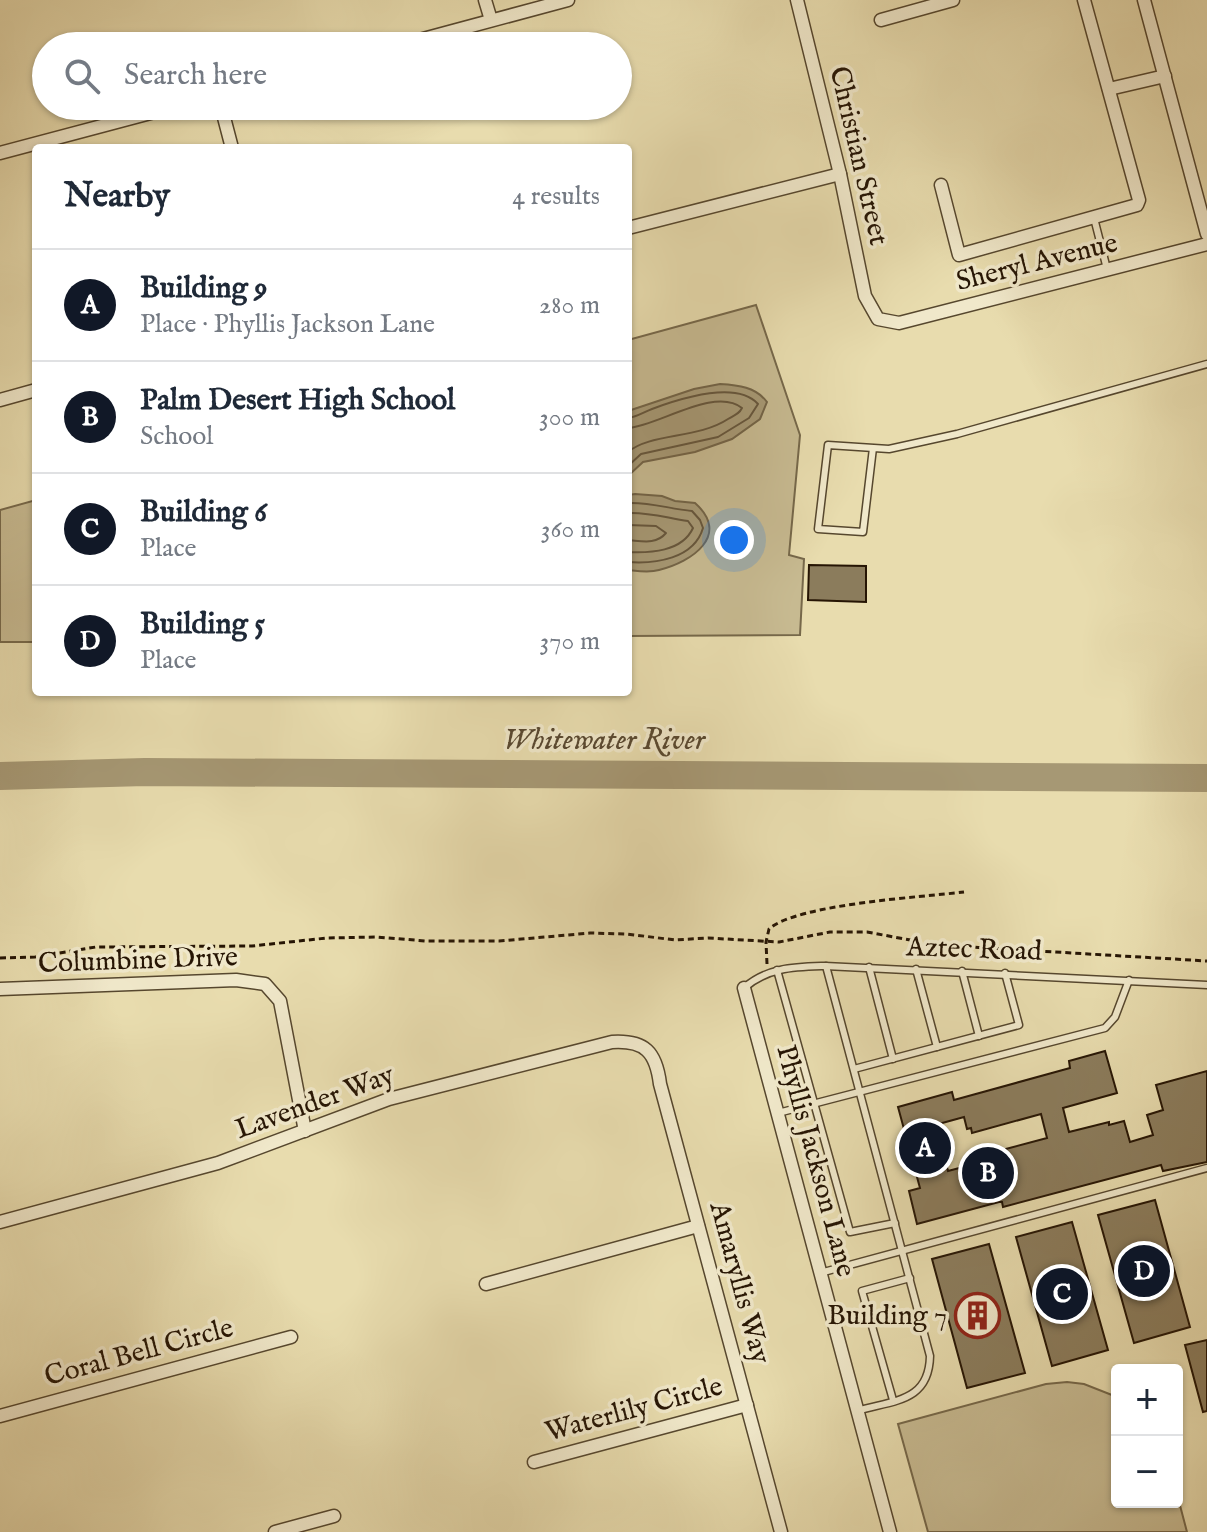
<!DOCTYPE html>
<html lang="en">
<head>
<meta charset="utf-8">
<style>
	:root { --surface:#fff; --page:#f2f2f3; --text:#1f2937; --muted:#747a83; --line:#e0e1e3; --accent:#111827 }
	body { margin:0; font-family:"IM FELL English",serif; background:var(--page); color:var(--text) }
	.controls { position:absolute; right:24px; bottom:24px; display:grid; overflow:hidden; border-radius:8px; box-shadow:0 2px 6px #0004 }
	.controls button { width:72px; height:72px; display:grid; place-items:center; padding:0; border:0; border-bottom:2px solid var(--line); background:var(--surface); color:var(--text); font:40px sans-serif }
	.you { position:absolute; left:734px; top:540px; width:28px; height:28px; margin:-20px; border:6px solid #fff; border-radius:50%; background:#1a73e8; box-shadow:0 0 0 12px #1a73e833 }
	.badge { display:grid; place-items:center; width:52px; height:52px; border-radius:50%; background:var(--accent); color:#fff; font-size:26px; font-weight:700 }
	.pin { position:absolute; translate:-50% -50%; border:4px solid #fff; box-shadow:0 2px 8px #0006 }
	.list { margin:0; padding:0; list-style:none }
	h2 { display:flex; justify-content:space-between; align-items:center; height:104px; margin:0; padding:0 32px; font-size:34px }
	h2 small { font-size:26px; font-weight:400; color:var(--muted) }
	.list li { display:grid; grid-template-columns:52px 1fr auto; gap:24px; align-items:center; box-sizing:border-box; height:112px; padding:0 32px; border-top:2px solid var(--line) }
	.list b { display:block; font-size:30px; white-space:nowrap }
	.list p { margin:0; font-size:26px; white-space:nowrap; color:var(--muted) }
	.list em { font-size:26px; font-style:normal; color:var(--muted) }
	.icon { flex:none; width:44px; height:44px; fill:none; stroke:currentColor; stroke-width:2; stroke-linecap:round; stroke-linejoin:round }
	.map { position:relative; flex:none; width:1207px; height:1532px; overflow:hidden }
	.search { position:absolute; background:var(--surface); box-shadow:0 2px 6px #0004; left:32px; top:32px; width:600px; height:88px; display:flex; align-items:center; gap:20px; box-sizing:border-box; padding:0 28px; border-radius:44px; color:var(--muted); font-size:30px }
	.panel { position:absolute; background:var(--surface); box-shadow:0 2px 6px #0004; left:32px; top:144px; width:600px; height:552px; border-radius:8px }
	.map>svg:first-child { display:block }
	.green { fill:#c7ba91; stroke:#76684a; stroke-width:2 }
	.water { fill:#a69874; stroke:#736447; stroke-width:2 }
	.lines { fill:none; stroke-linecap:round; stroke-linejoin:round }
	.shore { stroke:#66563c; stroke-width:2 }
	.river { stroke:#a69874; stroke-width:28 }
	.building { fill:#8b7c5c; stroke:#261504; stroke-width:2; fill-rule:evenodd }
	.service-casing { stroke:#56472e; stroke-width:9 }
	.minor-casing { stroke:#56472e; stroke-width:15 }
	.path { stroke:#261504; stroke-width:3; stroke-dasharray:6 4; stroke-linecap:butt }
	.service { stroke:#f0e8ca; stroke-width:6 }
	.minor { stroke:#f0e8ca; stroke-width:12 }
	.labels { text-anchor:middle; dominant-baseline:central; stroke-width:7; stroke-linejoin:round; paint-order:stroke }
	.street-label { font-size:28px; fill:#261504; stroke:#f0e8ca }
	.poi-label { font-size:28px; fill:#261504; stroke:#f0e8ca; text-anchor:end }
	.water-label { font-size:30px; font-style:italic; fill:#594931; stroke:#f0e8ca }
</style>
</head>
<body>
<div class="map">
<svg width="1207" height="1532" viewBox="0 0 1207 1532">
	<rect width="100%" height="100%" fill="#e8dcae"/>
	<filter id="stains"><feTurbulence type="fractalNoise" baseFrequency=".0025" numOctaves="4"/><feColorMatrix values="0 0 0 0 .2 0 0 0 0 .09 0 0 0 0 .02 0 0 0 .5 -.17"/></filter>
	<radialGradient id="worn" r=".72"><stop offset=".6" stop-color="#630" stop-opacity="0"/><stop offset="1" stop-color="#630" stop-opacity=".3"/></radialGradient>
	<g class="green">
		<polygon points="756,305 800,435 789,555 804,559 800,635 628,636 628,340"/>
		<polygon points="36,500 36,642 0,642 0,510"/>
		<polygon points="1067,1382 1084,1384 1117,1397 1117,1502 1177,1502 1177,1494 1187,1532 928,1532 898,1424 1046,1384"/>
	</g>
	<g class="water">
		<path d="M 720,384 C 738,385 756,387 767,402 L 760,419 L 732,439 L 695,452 L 643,462 L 628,476 L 628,411 L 694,389 Z"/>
		<path d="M 635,494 L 662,496 L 675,501 L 695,503 C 731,535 692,562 659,570 C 649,573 638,571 628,570 L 628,495 Z"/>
	</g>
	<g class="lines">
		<g class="shore">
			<path d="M 628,418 C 637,417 644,412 652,409 C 679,399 736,380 758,404 L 749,418 L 718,437 L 641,454 L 628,466"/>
			<path d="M 628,428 C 658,426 715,386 742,408 C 739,414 735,415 728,419 C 698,439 650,433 628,452"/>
			<path d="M 628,503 C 650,502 670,509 692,511 L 700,520 L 703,528 C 694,559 655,564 628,562"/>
			<path d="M 628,513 C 649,512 667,518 688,521 L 693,528 C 682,552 650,553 628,552"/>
			<path d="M 628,525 L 656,526 L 666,533 C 656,545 642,541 628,540"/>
		</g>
		<polyline class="river" points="0,776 145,772 1207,778"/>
	</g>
	<g class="building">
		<polygon points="809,565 866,566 866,602 808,600"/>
		<path d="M 1105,1051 L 1117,1093 L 1063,1108 L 1069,1132 L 1109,1122 L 1109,1125 L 1124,1121 L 1130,1142 L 1153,1135 L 1147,1115 L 1163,1110 L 1156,1085 L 1207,1071 L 1207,1162 L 1163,1171 L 1161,1165 L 1003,1207 L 1002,1202 L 999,1202 L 917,1224 L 909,1191 L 920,1188 L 898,1107 L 952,1092 L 954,1100 L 1070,1068 L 1069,1061 ZM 1041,1114 L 1047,1138 L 1002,1150 L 1003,1153 L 996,1155 L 997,1158 L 948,1171 L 935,1125 L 964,1117 L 967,1129 L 971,1128 L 972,1133 Z"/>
		<polygon points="1155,1200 1190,1327 1134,1343 1098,1215"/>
		<polygon points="1072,1222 1108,1350 1052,1366 1016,1237"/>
		<polygon points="989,1244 1025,1373 967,1388 932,1259"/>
		<polygon points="1207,1340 1207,1411 1203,1412 1185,1345"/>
	</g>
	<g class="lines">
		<defs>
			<g id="service">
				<polyline points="1094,218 1107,269"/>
				<polyline points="873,448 863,532 818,529 828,445 889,449 957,434 1207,364"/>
				<path d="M 826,966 L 930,1356 C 929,1402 894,1400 857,1411"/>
				<polyline points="869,967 893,1059"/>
				<polyline points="916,969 937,1047"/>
				<polyline points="777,970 850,1232 895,1223"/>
				<polyline points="962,971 979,1036"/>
				<path d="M 744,988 C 768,967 795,967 825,966 L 1207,985"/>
				<polyline points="854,1069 1019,1025 1005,973"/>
				<polyline points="778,1113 1105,1028 1115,1017 1129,980"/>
				<polyline points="820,1273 1207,1168"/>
				<polyline points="893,1400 862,1291 910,1278"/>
			</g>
			<g id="minor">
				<polyline points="485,0 491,20"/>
				<polyline points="797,0 840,174 865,296 878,319 899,323 1207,244"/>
				<polyline points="1144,0 1207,234"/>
				<polyline points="881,20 953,0"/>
				<polyline points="397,46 568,0"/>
				<polyline points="1109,89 1165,76"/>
				<polyline points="221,106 232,148"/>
				<polyline points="0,153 177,106"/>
				<polyline points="941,185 959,255 1137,205 1139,200 1084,0"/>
				<polyline points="628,228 840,174"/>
				<polyline points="0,400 36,390"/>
				<polyline points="744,988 890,1532"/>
				<polyline points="0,989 236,980 265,984 280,1001 305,1131"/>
				<path d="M 0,1222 L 218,1163 L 389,1099 L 612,1042 C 645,1040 656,1052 660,1084 L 781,1532"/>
				<polyline points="486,1284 698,1226"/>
				<polyline points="0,1416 291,1337"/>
				<polyline points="534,1462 747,1405"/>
				<polyline points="275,1532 334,1516"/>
			</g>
		</defs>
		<use href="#service" class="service-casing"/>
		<use href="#minor" class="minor-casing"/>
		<g class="path">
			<polyline points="0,958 35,957 96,947 252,946 327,938 376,937 426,941 499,941 590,933 627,934 675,940 708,938 779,942 830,932 867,932 937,945 1207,961"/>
			<path d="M 767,964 L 766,942 L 769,929 C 797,904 923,897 964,892"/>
		</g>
		<use href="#service" class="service"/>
		<use href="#minor" class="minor"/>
	</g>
	<defs>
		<symbol id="building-ring" viewBox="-11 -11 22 22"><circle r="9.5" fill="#f0e8ca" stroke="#8f2418" stroke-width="1.5"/><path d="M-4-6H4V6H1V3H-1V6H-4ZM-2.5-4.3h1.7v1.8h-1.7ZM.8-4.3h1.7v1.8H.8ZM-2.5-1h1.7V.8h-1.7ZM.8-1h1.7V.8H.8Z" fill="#8f2418"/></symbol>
	</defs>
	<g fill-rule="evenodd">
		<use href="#building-ring" x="952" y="1290" width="51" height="51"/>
	</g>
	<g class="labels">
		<g class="street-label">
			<text transform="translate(858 156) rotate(77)">Christian Street</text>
			<text transform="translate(1037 263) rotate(-14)">Sheryl Avenue</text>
			<text transform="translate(974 950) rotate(2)">Aztec Road</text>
			<text transform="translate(138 961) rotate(-2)">Columbine Drive</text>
			<text transform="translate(315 1103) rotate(-20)">Lavender Way</text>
			<text transform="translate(815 1161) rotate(75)">Phyllis Jackson Lane</text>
			<text transform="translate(739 1283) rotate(75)">Amaryllis Way</text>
			<text transform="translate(139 1353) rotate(-15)">Coral Bell Circle</text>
			<text transform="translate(634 1410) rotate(-15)">Waterlily Circle</text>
		</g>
		<g class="poi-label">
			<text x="947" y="1316">Building 7</text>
		</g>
		<g class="water-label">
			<text x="604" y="741">Whitewater River</text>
		</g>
	</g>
	<rect width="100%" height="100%" filter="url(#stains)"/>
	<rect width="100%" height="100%" fill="url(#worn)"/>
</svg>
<div class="controls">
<button>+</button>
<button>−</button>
</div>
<div class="you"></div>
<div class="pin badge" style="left:925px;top:1148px">A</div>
<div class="pin badge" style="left:988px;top:1173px">B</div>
<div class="pin badge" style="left:1062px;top:1294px">C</div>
<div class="pin badge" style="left:1144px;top:1271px">D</div>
<div class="search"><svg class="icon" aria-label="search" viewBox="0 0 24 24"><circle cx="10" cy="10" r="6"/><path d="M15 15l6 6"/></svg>Search here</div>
<section class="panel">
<h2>Nearby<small>4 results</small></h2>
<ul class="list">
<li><span class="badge">A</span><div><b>Building 9</b><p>Place · Phyllis Jackson Lane</p></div><em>280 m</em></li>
<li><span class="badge">B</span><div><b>Palm Desert High School</b><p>School</p></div><em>300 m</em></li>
<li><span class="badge">C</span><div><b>Building 6</b><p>Place</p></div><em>360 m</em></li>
<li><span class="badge">D</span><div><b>Building 5</b><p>Place</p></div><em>370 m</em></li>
</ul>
</section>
</div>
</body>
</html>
